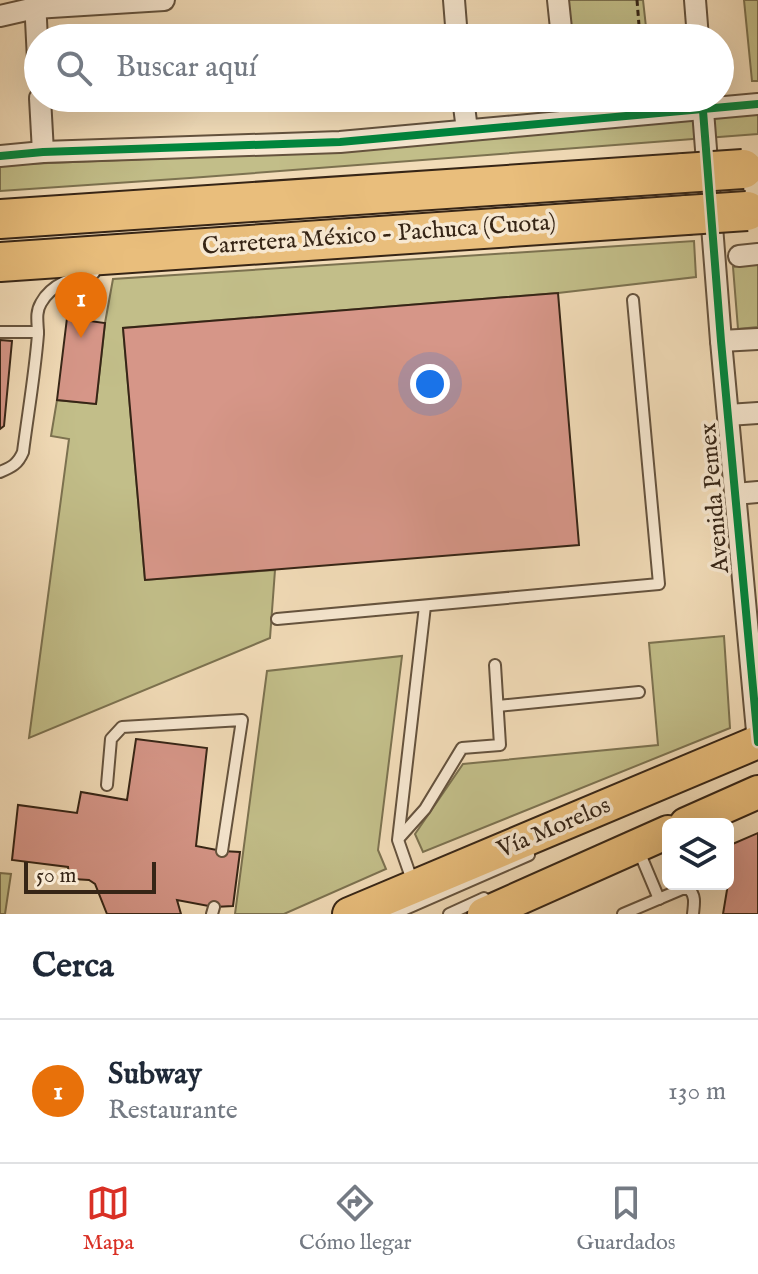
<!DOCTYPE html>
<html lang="es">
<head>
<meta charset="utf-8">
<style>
	:root { --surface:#fff; --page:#f2f2f3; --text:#1f2937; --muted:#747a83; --line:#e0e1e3; --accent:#d93025 }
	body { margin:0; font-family:"IM FELL English",serif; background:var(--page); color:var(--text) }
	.controls { position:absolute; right:24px; bottom:24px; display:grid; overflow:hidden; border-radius:12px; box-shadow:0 8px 32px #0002 }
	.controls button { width:72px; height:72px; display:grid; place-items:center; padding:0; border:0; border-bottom:2px solid var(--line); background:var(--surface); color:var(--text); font:40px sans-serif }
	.scale { position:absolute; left:24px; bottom:20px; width:132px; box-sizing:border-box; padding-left:8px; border:4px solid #362516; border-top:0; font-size:22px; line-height:28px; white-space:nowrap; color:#362516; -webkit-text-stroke:6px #f7e8d1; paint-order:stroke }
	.you { position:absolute; left:430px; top:384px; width:28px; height:28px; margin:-20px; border:6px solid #fff; border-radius:50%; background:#1a73e8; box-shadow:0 0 0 12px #1a73e833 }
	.badge { display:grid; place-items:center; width:52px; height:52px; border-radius:50%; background:var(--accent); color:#fff; font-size:26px; font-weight:700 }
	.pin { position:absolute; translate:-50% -66px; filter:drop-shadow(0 2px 4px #0008) }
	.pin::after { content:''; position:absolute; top:42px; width:28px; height:24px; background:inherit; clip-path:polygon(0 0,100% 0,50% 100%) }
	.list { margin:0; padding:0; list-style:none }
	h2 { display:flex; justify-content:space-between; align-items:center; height:104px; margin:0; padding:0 32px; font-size:34px }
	h2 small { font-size:26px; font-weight:400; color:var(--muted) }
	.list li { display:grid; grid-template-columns:52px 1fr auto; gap:24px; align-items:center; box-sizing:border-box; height:144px; padding:0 32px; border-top:2px solid var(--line) }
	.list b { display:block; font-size:30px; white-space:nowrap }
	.list p { margin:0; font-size:26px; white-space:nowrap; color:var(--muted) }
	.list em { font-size:26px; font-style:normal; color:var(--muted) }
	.icon { flex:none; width:44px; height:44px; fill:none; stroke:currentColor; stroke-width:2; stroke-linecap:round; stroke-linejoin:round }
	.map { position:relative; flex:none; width:758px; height:914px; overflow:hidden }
	.search { position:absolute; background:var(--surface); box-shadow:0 8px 32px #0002; left:24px; right:24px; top:24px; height:88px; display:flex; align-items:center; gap:20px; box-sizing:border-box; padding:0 28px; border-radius:44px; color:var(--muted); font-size:30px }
	.sheet { height:248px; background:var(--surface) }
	nav { display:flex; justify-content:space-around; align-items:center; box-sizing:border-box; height:112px; border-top:2px solid var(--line); background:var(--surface); font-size:22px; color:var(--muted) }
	nav a { display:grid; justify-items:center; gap:4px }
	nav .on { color:var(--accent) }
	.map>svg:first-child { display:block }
	.green { fill:#c2be89; stroke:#7c7250; stroke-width:2 }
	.building { fill:#d69688; stroke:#362516; stroke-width:2 }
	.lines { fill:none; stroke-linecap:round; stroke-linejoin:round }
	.lane-casing { stroke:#65533e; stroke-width:14 }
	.street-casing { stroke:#65533e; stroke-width:24 }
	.primary-casing { stroke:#362516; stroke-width:36 }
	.highway-casing { stroke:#362516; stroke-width:42 }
	.path { stroke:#362516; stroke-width:3; stroke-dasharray:6 4; stroke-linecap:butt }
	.lane { stroke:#f7e8d1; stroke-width:10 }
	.street { stroke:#f7e8d1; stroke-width:20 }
	.primary { stroke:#e9be7c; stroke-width:32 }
	.highway { stroke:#e9be7c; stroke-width:38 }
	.highway-bridge-casing { stroke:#362516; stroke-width:42; stroke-linecap:butt }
	.highway-bridge { stroke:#e9be7c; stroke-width:38 }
	.cycleway-casing { stroke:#f7e8d1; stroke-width:13 }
	.cycleway { stroke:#00873e; stroke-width:8 }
	.labels { text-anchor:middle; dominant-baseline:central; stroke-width:7; stroke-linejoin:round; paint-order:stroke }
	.street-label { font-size:24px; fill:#362516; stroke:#f7e8d1 }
</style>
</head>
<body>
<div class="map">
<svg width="758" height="914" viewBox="0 0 758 914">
	<rect width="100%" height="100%" fill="#f2dcb8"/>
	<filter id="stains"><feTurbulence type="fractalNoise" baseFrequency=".0025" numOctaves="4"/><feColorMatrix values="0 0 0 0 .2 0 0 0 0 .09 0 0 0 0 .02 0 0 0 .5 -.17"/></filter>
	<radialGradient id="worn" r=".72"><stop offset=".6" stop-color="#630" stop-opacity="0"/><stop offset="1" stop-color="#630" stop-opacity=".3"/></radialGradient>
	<g class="green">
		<polygon points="566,0 643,0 647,36 570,38"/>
		<polygon points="744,0 758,0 758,81 752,81"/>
		<polygon points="758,114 758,134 190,178 0,191 0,165 339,151"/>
		<polygon points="694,241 696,277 558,293 123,328 145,580 275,570 270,638 29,738 69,439 51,436 57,400 96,404 105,323 113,279"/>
		<polygon points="758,264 758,327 738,329 733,267"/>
		<polygon points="724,636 730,728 423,852 415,834 463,764 658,745 649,643"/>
		<polygon points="402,656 378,850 386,869 284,914 235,914 267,671"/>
		<polygon points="0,873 11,874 5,914 0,914"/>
	</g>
	<g class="building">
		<polygon points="558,293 579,545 145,580 123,328"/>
		<polygon points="67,318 105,323 96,404 57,400"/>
		<polygon points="0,340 12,341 4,426 0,429"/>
		<polygon points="136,739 207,748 196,846 222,851 240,852 233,906 214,907 177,900 181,914 107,914 95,884 89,880 73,879 69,875 68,867 12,860 18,805 77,813 81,792 127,800"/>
		<polygon points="758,833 758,914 723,914 728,884 728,846"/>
	</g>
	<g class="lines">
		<defs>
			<g id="lane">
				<polyline points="0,332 38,332"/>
				<path d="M 0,472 C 12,467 18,464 23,452 C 28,413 35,373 38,334 C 38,323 35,313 41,303 C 52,283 73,278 94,273"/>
				<polyline points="277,619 659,584 633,300"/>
				<polyline points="498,706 639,692"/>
				<polyline points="107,785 111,739 122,727 242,720 222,851"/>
				<polyline points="399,838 425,809 462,748 500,745 495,665"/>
				<polyline points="638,849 659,899"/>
				<polyline points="413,883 398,840 425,606"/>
				<polyline points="212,914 214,907"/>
				<polyline points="394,914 529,855"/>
				<polyline points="449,914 484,898"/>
				<path d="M 623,914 L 682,889 L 689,889 C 696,896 694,904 693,914"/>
			</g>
			<g id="street">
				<polyline points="35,0 38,60"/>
				<polyline points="454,0 457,38"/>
				<polyline points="558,0 562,38"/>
				<polyline points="695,0 698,38"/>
				<polyline points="0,16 35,8 164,0"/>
				<polyline points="40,98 43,152"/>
				<polyline points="463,98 467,130"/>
				<polyline points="568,98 570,121"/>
				<polyline points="702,98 721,341 758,742"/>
				<polyline points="0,156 43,152 340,142 758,104"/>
				<polyline points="739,256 758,254"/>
				<polyline points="721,341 758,339"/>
				<polyline points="728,415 758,413"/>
				<polyline points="735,494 758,492"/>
			</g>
			<g id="primary">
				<polyline points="686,824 758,792"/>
				<polyline points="349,914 758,742"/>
				<polyline points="484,914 668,832"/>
			</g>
			<g id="highway">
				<polyline points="0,219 684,173"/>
				<polyline points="0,262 687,215"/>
			</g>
		</defs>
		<use href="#lane" class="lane-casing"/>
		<use href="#street" class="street-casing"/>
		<use href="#primary" class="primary-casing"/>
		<use href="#highway" class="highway-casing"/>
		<g class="path">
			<polyline points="637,0 640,38"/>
			<polyline points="579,29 601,28 607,31 609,38"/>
		</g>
		<use href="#lane" class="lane"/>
		<use href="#street" class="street"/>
		<use href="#primary" class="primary"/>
		<use href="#highway" class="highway"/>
		<defs>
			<g id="highway-bridge">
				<polyline points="684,173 743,169"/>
				<polyline points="687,215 747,211"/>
			</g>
		</defs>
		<use href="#highway-bridge" class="highway-bridge-casing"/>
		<use href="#highway-bridge" class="highway-bridge"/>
		<defs>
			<g id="cycleway">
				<polyline points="702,98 721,341 758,742"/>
				<polyline points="0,156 43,152 340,142 758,104"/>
			</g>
		</defs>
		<use href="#cycleway" class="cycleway-casing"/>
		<use href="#cycleway" class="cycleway"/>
	</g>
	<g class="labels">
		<g class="street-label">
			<text transform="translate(379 235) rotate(-4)">Carretera México - Pachuca (Cuota)</text>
			<text transform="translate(715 498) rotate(-95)">Avenida Pemex</text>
			<text transform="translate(554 828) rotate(-23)">Vía Morelos</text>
		</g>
	</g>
	<rect width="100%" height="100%" filter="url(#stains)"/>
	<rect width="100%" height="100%" fill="url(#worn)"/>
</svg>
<div class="controls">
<button><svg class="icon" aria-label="layers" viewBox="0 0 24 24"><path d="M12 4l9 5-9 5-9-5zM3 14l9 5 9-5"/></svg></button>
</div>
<div class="scale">50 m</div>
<div class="you"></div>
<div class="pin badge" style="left:81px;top:338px;background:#e8710a">1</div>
<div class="search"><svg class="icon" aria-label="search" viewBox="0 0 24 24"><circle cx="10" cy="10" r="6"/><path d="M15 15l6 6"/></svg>Buscar aquí</div>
</div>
<section class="sheet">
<h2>Cerca<small></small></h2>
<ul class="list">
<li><span class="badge" style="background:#e8710a">1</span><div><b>Subway</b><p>Restaurante</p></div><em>130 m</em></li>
</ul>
</section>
<nav>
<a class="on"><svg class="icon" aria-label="map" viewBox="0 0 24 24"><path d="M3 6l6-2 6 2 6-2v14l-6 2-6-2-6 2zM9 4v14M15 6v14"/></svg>Mapa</a>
<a><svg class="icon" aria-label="directions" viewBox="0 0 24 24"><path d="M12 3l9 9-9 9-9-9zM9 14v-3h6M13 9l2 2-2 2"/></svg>Cómo llegar</a>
<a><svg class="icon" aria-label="saved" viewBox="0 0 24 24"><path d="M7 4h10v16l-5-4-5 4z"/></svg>Guardados</a>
</nav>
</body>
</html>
